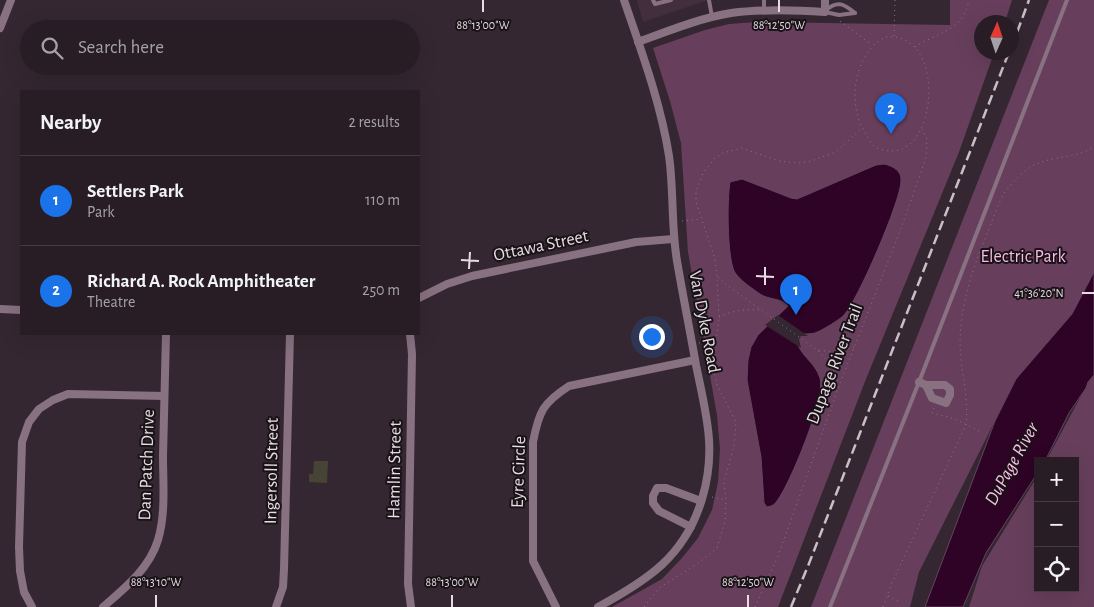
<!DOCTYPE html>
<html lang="en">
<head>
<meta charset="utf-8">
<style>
	:root { --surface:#281d25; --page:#342a32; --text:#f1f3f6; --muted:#a5a2a7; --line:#443b42; --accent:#1a73e8 }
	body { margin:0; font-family:"Alegreya Sans",sans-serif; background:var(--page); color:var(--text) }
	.controls { position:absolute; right:15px; bottom:15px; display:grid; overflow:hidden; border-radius:0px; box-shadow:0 5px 20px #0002 }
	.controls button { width:45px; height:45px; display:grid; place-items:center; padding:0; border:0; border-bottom:1px solid var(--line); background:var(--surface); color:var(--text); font:25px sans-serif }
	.compass { position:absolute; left:974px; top:15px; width:45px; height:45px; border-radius:50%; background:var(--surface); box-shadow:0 5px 20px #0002; rotate:3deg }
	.you { position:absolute; left:651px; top:336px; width:18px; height:18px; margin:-12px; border:4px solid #fff; border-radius:50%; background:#1a73e8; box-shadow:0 0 0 8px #1a73e833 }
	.badge { display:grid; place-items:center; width:32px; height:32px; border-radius:50%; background:var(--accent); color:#fff; font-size:16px; font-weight:700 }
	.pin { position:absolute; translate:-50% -41px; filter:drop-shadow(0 1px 2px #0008) }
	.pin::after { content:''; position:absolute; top:26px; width:18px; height:15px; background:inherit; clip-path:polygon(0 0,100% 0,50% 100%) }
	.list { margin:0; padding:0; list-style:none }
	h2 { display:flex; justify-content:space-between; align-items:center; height:65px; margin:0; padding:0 20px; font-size:21px }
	h2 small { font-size:16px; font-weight:400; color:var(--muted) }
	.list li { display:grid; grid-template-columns:32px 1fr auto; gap:15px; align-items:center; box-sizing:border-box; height:90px; padding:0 20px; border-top:1px solid var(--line) }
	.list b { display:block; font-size:19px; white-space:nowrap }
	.list p { margin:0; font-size:16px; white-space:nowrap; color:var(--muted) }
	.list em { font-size:16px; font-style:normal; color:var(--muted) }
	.icon { flex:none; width:28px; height:28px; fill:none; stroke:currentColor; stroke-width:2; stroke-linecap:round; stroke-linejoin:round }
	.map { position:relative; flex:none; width:1094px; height:607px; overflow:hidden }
	.search { position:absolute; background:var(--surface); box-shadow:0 5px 20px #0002; left:20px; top:20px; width:400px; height:55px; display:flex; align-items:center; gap:12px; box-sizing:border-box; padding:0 18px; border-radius:28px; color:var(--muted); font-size:19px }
	.panel { position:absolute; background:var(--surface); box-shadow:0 5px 20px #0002; left:20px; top:90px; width:400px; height:245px; border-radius:0px }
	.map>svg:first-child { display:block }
	.built { fill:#422e3c }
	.green { fill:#673f5c }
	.water { fill:#2e0325; stroke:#65445e }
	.pier { fill:#352731 }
	.building { fill:#464434 }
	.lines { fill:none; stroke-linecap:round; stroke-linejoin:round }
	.path { stroke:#867a82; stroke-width:1; stroke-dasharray:1 4; stroke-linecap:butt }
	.lane { stroke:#887181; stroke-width:4 }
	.street { stroke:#887181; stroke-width:8 }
	.rail { stroke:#cabfc7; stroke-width:2.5; stroke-dasharray:10 5; stroke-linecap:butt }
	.ticks { fill:none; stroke:#e6dce3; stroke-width:2 }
	.labels { text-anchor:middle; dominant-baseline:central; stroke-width:4; stroke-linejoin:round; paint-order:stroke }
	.street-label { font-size:18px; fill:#e6dce3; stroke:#191217 }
	.park-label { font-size:18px; fill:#f9bae5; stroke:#191217 }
	.water-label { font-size:19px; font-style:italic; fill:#fcbde8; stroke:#191217 }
	.ticks-label { font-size:12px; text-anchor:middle; fill:#e6dce3; stroke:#191217; stroke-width:4; stroke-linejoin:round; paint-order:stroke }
</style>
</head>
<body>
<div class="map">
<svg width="1094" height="607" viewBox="0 0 1094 607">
	<rect width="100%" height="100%" fill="#352731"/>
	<polygon class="built" points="637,0 709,0 643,22"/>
	<g class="green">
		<polygon points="950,0 1012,0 1005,22 982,22 982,52 994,53 959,152 866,379 778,607 612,607 662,579 682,558 698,538 712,510 718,482 720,449 717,415 688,252 681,143 670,101 653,48 705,30 729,24 756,22 950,25"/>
		<polygon points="1049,0 1094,0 1094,272 1072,314 1016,379 919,572 910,607 811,607"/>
		<polygon points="1094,372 1094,607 969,607 982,566 1038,475 1038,588 1075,588 1075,461 1046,461"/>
	</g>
	<g class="water">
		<path d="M 884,164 C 893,166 902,171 901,181 C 901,200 858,300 844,315 C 841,319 821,331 815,333 C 811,334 805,334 800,334 L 796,339 C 799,355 815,362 820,378 C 826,397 790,484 777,501 C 774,505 772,506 767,507 L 764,503 L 761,457 L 747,380 L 748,360 L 751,347 L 758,335 L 788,306 C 782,298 769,300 760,294 C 753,289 738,279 734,271 C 727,254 727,200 730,182 L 742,179 L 791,198 L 797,199 L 876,165 Z"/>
		<polygon points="1094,272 1094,375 1088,382 1086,388 1069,413 1045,461 1038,461 1038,472 986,553 963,607 925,607 995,421 1016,379 1072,314"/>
	</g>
	<polygon class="pier" points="778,315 808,336 801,336 799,339 801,348 765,325"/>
	<polygon class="building" points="314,461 328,461 327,483 309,482 309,474 313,474"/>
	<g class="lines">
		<g class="path">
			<polyline points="840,21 872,45"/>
			<polyline points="894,36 895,0"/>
			<path d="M 886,37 C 945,31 939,149 893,151 C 888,151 880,150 875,147 C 871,144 868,138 866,134 C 863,129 859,123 858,117 C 850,90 858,50 886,37 Z"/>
			<path d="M 915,47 C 937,32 963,32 969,0"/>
			<polyline points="682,221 701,219"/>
			<polyline points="718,277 728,286 817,350 835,352 854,347"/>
			<path d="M 719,317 C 734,310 745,309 761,310"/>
			<polyline points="699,343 715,340"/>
			<polyline points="818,351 831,365 839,384"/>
			<polyline points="934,408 932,413 955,419 981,432"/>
			<polyline points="712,497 725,500"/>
			<polyline points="888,596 900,602"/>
			<polyline points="644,607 659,588 697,564 717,548 725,521 726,500 724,482 734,446 736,422 717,385 714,372 714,358 719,318 717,277 715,259 696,202 696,192 703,173 715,158 723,153 742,148 779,161 799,163 811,161 836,152 862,128"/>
			<polyline points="755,607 778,556 839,386 903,223 926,158 927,139 922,129"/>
			<path d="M 883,607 L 891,585 L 966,425 C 969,395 960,370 960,341 C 961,298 975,263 991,224 C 995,214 999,201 1005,192 C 1012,183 1019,175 1029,168 C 1048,155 1073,160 1094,147"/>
		</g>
		<g class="lane">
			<polyline points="653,0 655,4 671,0"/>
			<polyline points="709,0 712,17"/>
			<polyline points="764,0 764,10"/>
			<path d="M 826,10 C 838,0 844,4 855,13"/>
			<polyline points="825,12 839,15 855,13"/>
			<polyline points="830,607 919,382 1067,0"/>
		</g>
		<g class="street">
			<polyline points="0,28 11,0"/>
			<path d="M 638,42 C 668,31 700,18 731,13 C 762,9 794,10 825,12 L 825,0"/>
			<polyline points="419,298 447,284 472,276 636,242 673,239"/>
			<polyline points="0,309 21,310"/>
			<polyline points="410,334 412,354 408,584 411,607"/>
			<polyline points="919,382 926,385 932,398 946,403 950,395 950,389 945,385 926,385"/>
			<polyline points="691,527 659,511 653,503 653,496 657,488 666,488 701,501"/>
			<polyline points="32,607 24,592 20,571 19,547 22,442 29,422 39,409 53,400 68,394 164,396"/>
			<path d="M 103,607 C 125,588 149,569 158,540 C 166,513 163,483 163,456 C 164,415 165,375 166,334"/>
			<polyline points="276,607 283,587 284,569 290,334"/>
			<path d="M 556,607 L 533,561 L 533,442 C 539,411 543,403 569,386 L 695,360"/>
			<path d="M 598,607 C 648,580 685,556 702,499 C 717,450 706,414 696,365 C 690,331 683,296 677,261 C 671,226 674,191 669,156 C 661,104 641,50 624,0"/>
		</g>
		<g class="rail">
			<polyline points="1012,46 1029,0"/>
			<polyline points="791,607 808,566 1009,52"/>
		</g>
	</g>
	<path class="ticks" d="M 483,12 L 483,0M 779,12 L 779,0M 461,260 L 479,261M 469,269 L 470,252M 756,276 L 774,277M 765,285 L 765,267M 1082,293 L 1094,293M 156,607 L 156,595M 452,607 L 452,595M 748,607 L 748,595"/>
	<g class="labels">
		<g class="street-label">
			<text transform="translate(541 246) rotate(-12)">Ottawa Street</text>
			<text transform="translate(704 322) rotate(79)">Van Dyke Road</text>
			<text transform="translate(835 364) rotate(-69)">Dupage River Trail</text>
			<text transform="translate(147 465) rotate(-88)">Dan Patch Drive</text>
			<text transform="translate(395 470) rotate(-89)">Hamlin Street</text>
			<text transform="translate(272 471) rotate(-89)">Ingersoll Street</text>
			<text transform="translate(519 472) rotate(-88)">Eyre Circle</text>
		</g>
		<g class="park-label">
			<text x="1023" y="257">Electric Park</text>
		</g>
		<g class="water-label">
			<text transform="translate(1012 464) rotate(-61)">DuPage River</text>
		</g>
	</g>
	<g class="ticks-label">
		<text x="483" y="29">88°13'00"W</text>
		<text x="779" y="29">88°12'50"W</text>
		<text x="1039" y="297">41°36'20"N</text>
		<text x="156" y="586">88°13'10"W</text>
		<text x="452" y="586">88°13'00"W</text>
		<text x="748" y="586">88°12'50"W</text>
	</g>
</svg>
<div class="controls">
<button>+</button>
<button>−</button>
<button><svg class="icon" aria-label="locate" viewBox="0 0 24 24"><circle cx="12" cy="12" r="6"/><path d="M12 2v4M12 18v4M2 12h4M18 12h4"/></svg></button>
</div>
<svg class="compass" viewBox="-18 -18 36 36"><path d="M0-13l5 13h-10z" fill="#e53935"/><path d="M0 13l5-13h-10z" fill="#a5a2a7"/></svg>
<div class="you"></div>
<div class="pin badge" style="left:796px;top:315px">1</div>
<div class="pin badge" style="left:891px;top:134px">2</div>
<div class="search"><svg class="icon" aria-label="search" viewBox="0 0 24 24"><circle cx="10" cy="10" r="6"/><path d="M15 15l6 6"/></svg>Search here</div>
<section class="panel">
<h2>Nearby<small>2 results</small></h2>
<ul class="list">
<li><span class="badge">1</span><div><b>Settlers Park</b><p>Park</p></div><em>110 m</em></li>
<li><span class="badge">2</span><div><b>Richard A. Rock Amphitheater</b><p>Theatre</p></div><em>250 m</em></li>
</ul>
</section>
</div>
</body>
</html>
